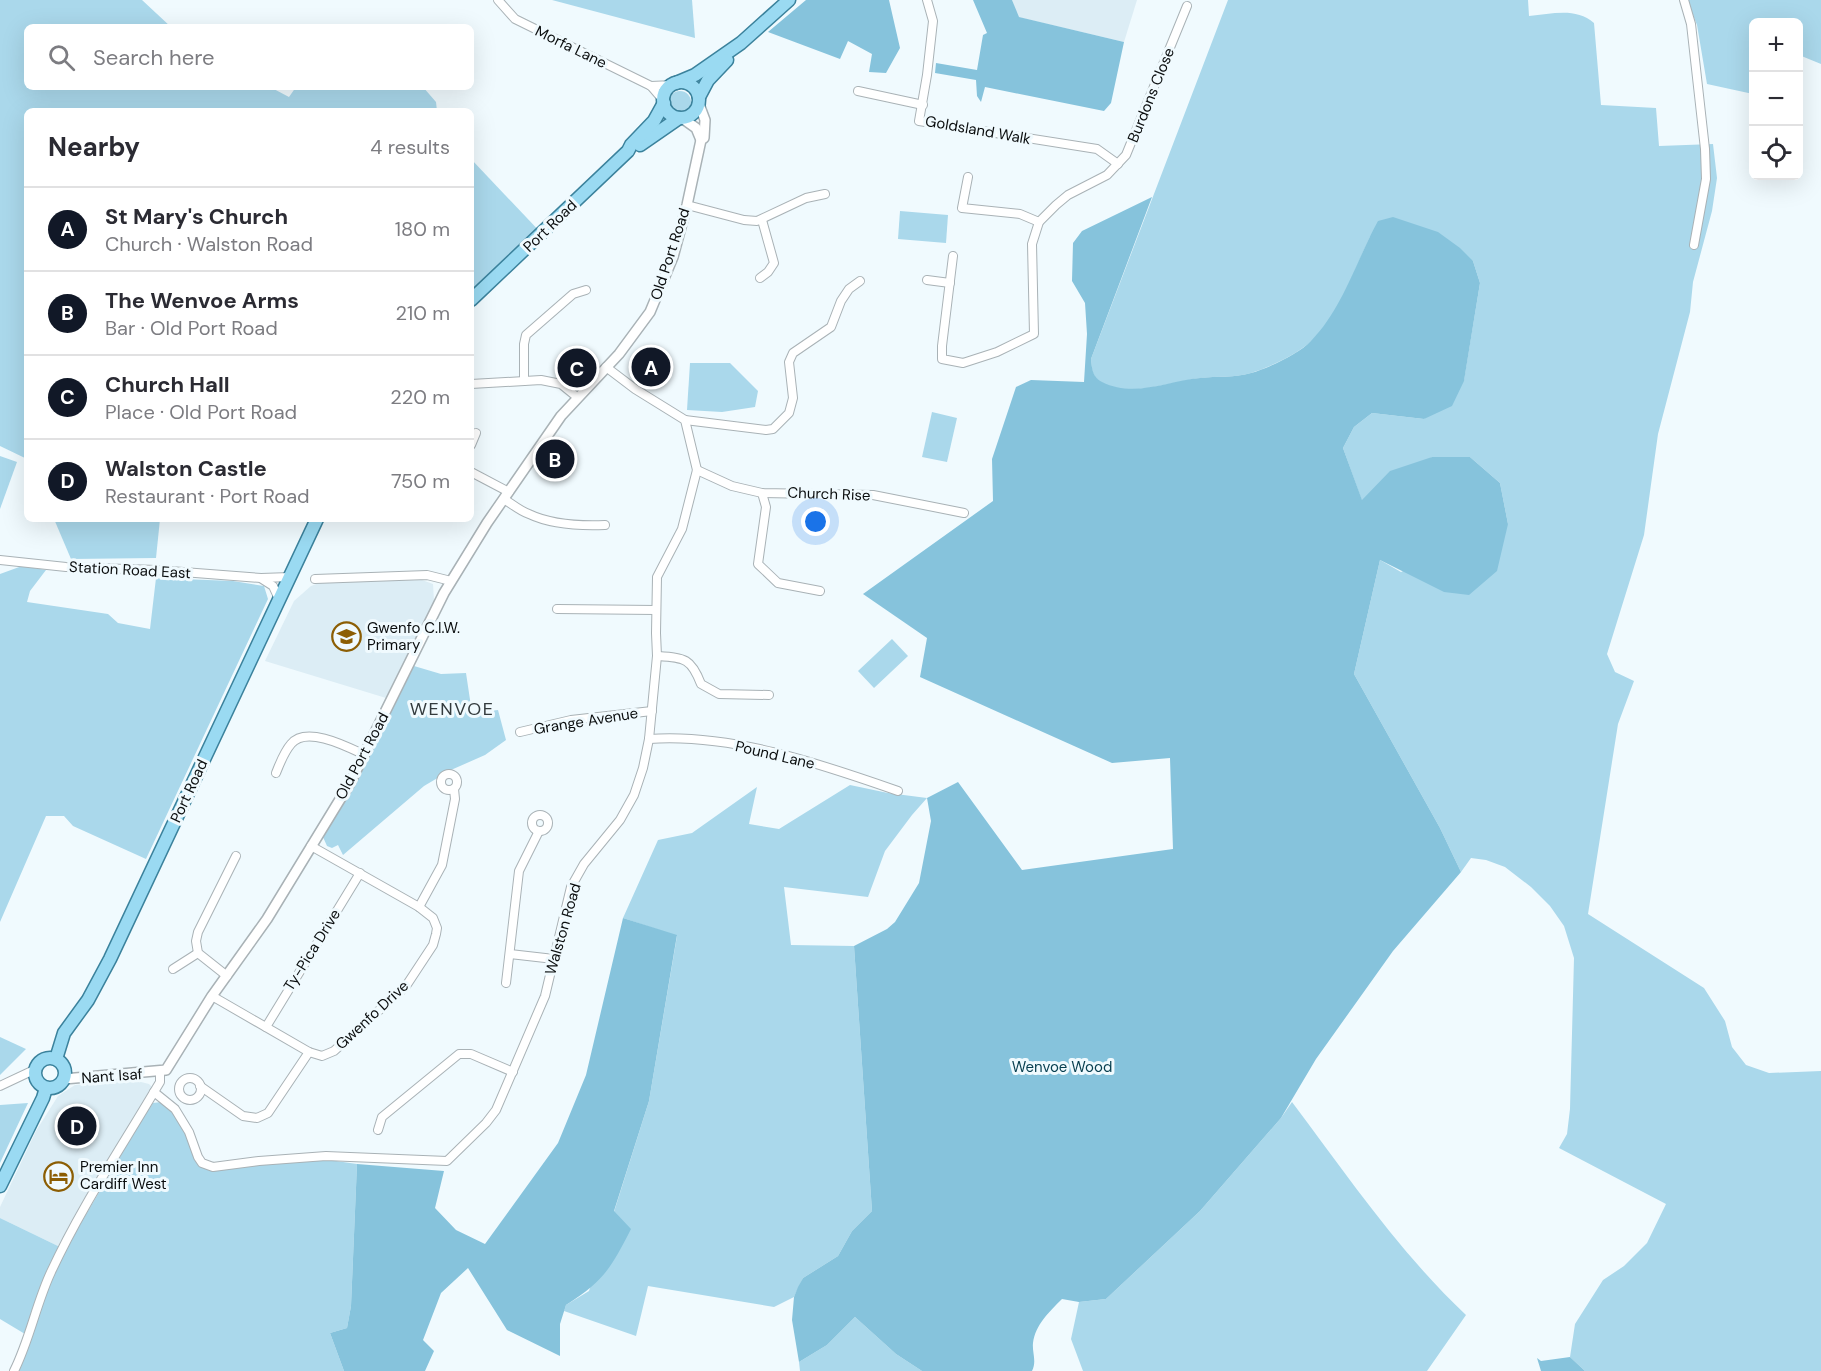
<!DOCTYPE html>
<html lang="en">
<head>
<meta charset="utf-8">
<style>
	:root { --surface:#fff; --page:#f7f7f7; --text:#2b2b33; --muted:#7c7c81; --line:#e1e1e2; --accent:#111827 }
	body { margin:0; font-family:"DM Sans",sans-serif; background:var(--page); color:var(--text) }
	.controls { position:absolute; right:18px; top:18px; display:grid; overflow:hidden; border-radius:9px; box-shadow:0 6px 24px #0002 }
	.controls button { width:54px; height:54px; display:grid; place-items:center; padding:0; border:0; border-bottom:2px solid var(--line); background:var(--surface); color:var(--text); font:30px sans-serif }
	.you { position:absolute; left:816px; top:522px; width:21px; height:21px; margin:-15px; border:4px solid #fff; border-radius:50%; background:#1a73e8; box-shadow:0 0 0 9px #1a73e833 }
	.badge { display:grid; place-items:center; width:39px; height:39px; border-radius:50%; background:var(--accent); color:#fff; font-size:20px; font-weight:700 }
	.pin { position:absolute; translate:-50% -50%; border:3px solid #fff; box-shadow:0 2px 6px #0006 }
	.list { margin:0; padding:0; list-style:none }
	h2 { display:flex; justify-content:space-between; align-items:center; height:78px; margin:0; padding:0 24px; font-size:26px }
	h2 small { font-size:20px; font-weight:400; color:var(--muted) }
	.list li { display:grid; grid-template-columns:39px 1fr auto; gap:18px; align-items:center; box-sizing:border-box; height:84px; padding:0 24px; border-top:2px solid var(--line) }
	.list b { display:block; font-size:22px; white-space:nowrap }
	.list p { margin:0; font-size:20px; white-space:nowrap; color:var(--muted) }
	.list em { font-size:20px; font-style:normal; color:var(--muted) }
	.icon { flex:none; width:33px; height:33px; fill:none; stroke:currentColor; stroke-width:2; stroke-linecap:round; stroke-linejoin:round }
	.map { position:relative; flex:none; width:1821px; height:1371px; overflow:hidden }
	.search { position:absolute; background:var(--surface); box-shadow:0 6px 24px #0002; left:24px; top:24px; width:450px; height:66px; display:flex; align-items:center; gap:15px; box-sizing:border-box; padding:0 21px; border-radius:9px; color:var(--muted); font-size:22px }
	.panel { position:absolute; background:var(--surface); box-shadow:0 6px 24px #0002; left:24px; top:108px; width:450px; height:414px; border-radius:9px }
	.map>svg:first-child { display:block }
	.built { fill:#dcedf5 }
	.green { fill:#aad8eb }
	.forest { fill:#86c3dc }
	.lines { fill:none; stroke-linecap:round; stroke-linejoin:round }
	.minor-casing { stroke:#a9b2b6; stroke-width:10 }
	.tertiary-casing { stroke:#a9b2b6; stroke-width:12 }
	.primary-casing { stroke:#3b829c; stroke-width:15 }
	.minor { stroke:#fff; stroke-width:8 }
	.tertiary { stroke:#fff; stroke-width:9 }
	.primary { stroke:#9adaf2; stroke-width:12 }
	.labels { text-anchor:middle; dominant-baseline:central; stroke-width:6; stroke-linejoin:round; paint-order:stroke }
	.street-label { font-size:15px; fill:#0a0d0e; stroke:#f0fafe }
	.poi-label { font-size:15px; fill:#0a0d0e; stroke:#f0fafe; text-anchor:start }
	.park-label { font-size:15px; fill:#063e4f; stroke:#f0fafe }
	.quarter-label { font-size:18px; letter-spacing:1.5px; fill:#333b3e; stroke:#f0fafe }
</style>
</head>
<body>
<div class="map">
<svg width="1821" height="1371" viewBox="0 0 1821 1371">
	<rect width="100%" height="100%" fill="#f0fafe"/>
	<g class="built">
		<polygon points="1012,0 1137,0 1124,42 1018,17"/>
		<polygon points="422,580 433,584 434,601 386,698 265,661 294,601 311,586 319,583"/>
		<polygon points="133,1080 149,1084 152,1087 151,1091 60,1247 0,1218 0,1207 36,1131 58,1096 75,1085"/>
	</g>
	<g class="green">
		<polygon points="0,0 142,0 171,27 27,27 27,87 270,87 289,97 296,87 423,87 436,102 437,111 27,111 27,459 0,446"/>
		<polygon points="552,0 692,0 695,38"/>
		<path d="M 1228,0 L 1528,0 L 1529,16 C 1552,14 1576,7 1594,23 L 1601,105 L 1656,108 L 1659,146 L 1713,144 L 1717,178 L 1712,211 L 1693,282 L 1690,312 L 1658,434 L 1644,535 L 1607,654 L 1615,672 L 1634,681 L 1618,724 L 1588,914 L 1704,988 L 1725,1021 L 1732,1047 L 1746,1065 L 1769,1073 L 1821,1071 L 1821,1371 L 1585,1371 L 1570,1357 L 1575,1324 L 1603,1280 L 1624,1266 L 1647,1243 L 1666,1204 L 1559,1148 L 1567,1134 L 1570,1109 L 1574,958 L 1564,926 L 1550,906 L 1531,887 L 1505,867 L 1486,860 L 1471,858 L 1461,872 L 1440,828 L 1354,674 L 1380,560 L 1401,572 L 1508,524 L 1500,483 L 1470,457 L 1432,457 L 1362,501 L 1343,448 L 1354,427 L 1372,413 L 1424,419 L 1464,380 L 1480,283 L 1473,261 L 1370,237 C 1354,269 1338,321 1308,344 C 1293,356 1270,367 1251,373 C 1235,378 1217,376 1201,378 C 1171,381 1124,401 1098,380 C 1091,374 1092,367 1091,359 Z"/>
		<polygon points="1687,0 1821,0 1821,64 1799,55 1798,22 1754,22 1753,37 1751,37 1753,94 1707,84 1697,25"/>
		<circle cx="680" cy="102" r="11"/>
		<polygon points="471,159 544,236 471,305"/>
		<polygon points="900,211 948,215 946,243 898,239"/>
		<polygon points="690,363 730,363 758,391 755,407 722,412 687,410"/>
		<polygon points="932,412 957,418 947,462 922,457"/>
		<polygon points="0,456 17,462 0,509"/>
		<polygon points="54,519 160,519 156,558 71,559"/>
		<polygon points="22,566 46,570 30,591 27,602 108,614 118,623 150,629 156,578 233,581 264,586 268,599 146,859 73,826 64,816 46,816 0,922 0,574"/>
		<polygon points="892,639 908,656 874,688 858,671"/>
		<polygon points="414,666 441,674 466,673 472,713 498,710 506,740 485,755 451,770 424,786 343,855 338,845 332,848 327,846 323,837 354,785"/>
		<polygon points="850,785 888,793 927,798 912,815 885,851 868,897 784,887 791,945 854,946 872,1211 852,1231 838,1256 803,1278 794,1297 774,1307 648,1286 636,1336 564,1311 566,1305 589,1291 649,1101 677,936 623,918 658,840 692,833 757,787 749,824 779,829"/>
		<polygon points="0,1037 26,1049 0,1075"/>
		<path d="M 161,1102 C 186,1117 192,1163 209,1170 L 322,1159 L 357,1164 L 351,1306 L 347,1328 L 330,1333 L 344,1371 L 19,1371 L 53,1276 L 78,1228 L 144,1116 L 153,1103 Z"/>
		<path d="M 1292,1102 C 1347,1175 1399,1252 1466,1315 L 1427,1371 L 1083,1371 L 1071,1339 L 1079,1302 L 1106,1299 L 1200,1211 L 1281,1118 Z"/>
		<polygon points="28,1103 0,1163 0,1105"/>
		<polygon points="0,1218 60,1247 25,1334 0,1319"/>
		<polygon points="855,1317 896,1354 922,1371 800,1371 799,1362 827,1345"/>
	</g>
	<g class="forest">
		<polygon points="806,0 889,0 900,48 886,73 869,72 872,54 848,41 840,59 768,32"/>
		<polygon points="973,0 1012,0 1019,17 1124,42 1111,103 1104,111 985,87 981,102 977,96 976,80 935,73 936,63 977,70 983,35 987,33"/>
		<path d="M 1152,197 L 1091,359 C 1092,368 1092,377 1102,382 C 1134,398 1167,381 1200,378 C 1217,376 1235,378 1251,373 C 1268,368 1299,354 1311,341 C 1343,308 1356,261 1378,221 L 1393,217 L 1438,232 L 1460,248 L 1473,261 L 1480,283 L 1464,381 L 1452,406 L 1424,419 L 1372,413 L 1354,427 L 1343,448 L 1362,500 L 1390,471 L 1432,457 L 1470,457 L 1500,483 L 1508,524 L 1497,571 L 1469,595 L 1444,592 L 1380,560 L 1354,674 L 1440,828 L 1461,872 L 1393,951 L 1316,1059 L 1281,1118 L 1200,1211 L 1106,1299 L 1079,1302 L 1062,1299 C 1050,1311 1035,1325 1033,1343 C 1032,1353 1037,1361 1032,1371 L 922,1371 L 896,1354 L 855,1317 L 827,1345 L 799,1362 L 792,1320 L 794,1297 L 798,1287 L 803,1278 L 838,1256 L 852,1231 L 872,1211 L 854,946 L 887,929 L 895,922 L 919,883 L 931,821 L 927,798 L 958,782 L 1022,870 L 1173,849 L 1170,758 L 1112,763 L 920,677 L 927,638 L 863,594 L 993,501 L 992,459 L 1016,387 L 1031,380 L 1084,382 L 1087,334 L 1085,303 L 1072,281 L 1073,243 L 1082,231 Z"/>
		<path d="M 623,918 L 677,935 L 649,1101 L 614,1211 L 631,1229 C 611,1268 604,1281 566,1305 L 560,1324 L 560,1356 L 507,1330 L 468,1268 L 441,1293 L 423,1340 L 434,1351 L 425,1371 L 344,1371 L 330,1333 L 347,1328 L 351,1306 L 357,1164 L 444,1171 L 435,1208 L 456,1230 L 485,1244 L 558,1143 L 586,1075 Z"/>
		<polygon points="1570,1357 1585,1371 1541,1371 1537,1358 1541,1361"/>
	</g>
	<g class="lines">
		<defs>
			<g id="minor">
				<polyline points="498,0 515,19 651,86 663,100"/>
				<polyline points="927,0 933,21 927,75 919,121 1097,149 1118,164"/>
				<polyline points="1684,0 1691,24 1705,149 1706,179 1694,245"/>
				<polyline points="651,86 673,85"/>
				<polyline points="858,91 923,105"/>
				<polyline points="968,177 962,208 1020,214 1039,222"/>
				<polyline points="687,205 744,220 757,221 806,198 825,194"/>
				<polyline points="953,256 942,346 942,359 963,363 997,352 1034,334 1032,244 1039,222 1056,205 1068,195 1107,175 1126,155 1187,6"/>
				<polyline points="760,278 768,272 774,263 762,220"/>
				<polyline points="927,280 950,283"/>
				<polyline points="524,381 524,344 526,335 573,294 586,290"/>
				<polyline points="471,384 541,380 561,384 577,397"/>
				<polyline points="685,420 766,430 773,429 789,413 793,398 789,362 793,353 831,327 841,301 849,289 860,281"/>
				<polyline points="471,445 476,433"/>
				<polyline points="697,470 732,486 762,493 873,495 964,513"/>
				<polyline points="471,472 509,492"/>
				<polyline points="762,493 766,507 758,564 778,583 820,591"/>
				<path d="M 504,499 C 512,504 520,511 529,514 C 552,525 580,526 605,525"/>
				<polyline points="0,560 66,567 157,570 261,578 290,577"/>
				<polyline points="262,579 273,586 279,599"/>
				<polyline points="315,579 427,575 451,581"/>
				<polyline points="557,609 656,610"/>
				<path d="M 657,656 C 685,658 691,658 701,684 L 719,694 L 769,695"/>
				<polyline points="520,732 571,720 652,711"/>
				<path d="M 649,739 C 731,733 821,764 898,791"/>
				<path d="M 276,773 C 280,763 284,752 291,744 C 306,725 348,747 365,755"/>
				<circle cx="449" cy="782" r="8"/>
				<circle cx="540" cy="823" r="8"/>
				<polyline points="419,907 442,865 455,799 454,789"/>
				<polyline points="510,954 554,959"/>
				<polyline points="173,969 198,953"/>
				<polyline points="227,976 198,953 196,941 198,932 236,856"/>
				<polyline points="506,983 519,871 539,831"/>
				<polyline points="212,996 309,1052 322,1056 334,1051 406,986 433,945 436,934 437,928 433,918 419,907 311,846"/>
				<polyline points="266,1027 360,873"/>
				<circle cx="190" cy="1089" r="11"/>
				<polyline points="0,1086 36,1069"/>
				<polyline points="200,1086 243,1116 257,1118 268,1113 309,1052"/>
				<polyline points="154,1092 175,1109 189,1132 198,1157 202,1163 213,1167 259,1161 326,1156 447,1161 486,1123 496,1110 545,996 571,887 584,864 620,820 634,795 643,768 649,739 657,656 656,633 657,577 682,529 697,470 685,420 635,389 606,367"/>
				<polyline points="378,1130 382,1117 459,1054 471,1054 513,1072"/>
				<path d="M 14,1371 C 30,1339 36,1304 51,1272 C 80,1209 119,1151 154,1092 L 160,1082 L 160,1072"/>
			</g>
			<g id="tertiary">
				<polyline points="682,118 696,128 701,140"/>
				<polyline points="64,1079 166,1070 212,996 267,919 350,783 444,593 487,523 561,416 619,354 650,312 673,257 687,205 701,140 704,138 705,120 699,104"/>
			</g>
			<g id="primary">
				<circle cx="681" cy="100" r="18"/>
				<polyline points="676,83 695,75 741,43 789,0"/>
				<polyline points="699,97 708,80 727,60"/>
				<polyline points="640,145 679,118"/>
				<polyline points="471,300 628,151 631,145 654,121 664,103"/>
				<circle cx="50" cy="1073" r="15"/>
				<polyline points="56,1059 64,1033 88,1000 110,959 317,519"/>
				<polyline points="0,1186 43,1098 46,1088"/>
			</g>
		</defs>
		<use href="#minor" class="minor-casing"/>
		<use href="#tertiary" class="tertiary-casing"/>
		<use href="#primary" class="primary-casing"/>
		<use href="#minor" class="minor"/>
		<use href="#tertiary" class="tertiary"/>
		<use href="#primary" class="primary"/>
	</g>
	<defs>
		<symbol id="school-ring" viewBox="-11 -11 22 22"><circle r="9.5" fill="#f0fafe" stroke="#8c5e04" stroke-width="1.5"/><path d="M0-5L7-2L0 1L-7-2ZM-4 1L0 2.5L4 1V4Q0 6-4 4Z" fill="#8c5e04"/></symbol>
		<symbol id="hotel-ring" viewBox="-11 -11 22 22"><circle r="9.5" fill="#f0fafe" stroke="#8c5e04" stroke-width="1.5"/><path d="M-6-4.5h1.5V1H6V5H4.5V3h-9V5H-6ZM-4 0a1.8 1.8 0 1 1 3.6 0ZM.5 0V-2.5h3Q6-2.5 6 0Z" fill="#8c5e04"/></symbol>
	</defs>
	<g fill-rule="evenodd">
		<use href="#school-ring" x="330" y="620" width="33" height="33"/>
		<use href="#hotel-ring" x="42" y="1160" width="33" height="33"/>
	</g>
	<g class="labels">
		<g class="street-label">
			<text transform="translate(571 47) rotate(26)">Morfa Lane</text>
			<text transform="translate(1151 95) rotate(-68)">Burdons Close</text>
			<text transform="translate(978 130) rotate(10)">Goldsland Walk</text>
			<text transform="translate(550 226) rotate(-44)">Port Road</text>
			<text transform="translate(670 254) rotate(-72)">Old Port Road</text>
			<text transform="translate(829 494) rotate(2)">Church Rise</text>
			<text transform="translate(130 570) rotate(3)">Station Road East</text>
			<text transform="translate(586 721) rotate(-9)">Grange Avenue</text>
			<text transform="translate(775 755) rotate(13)">Pound Lane</text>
			<text transform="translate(362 756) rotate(-62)">Old Port Road</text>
			<text transform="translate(189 791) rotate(-65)">Port Road</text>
			<text transform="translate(563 929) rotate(-74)">Walston Road</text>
			<text transform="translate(312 950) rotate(-58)">Ty-Pica Drive</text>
			<text transform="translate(372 1015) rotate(-43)">Gwenfo Drive</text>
			<text transform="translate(112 1076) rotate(-4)">Nant Isaf</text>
		</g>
		<g class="poi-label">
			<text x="367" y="628">Gwenfo C.I.W.<tspan x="367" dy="17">Primary</tspan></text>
			<text x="80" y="1167">Premier Inn<tspan x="80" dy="17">Cardiff West</tspan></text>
		</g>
		<g class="park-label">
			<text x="1062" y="1067">Wenvoe Wood</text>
		</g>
		<g class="quarter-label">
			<text x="452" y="709">WENVOE</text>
		</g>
	</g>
</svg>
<div class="controls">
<button>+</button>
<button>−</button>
<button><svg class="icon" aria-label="locate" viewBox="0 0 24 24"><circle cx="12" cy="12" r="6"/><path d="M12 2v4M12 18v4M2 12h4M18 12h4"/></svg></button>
</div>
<div class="you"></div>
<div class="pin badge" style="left:651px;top:367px">A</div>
<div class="pin badge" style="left:555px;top:459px">B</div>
<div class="pin badge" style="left:577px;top:368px">C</div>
<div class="pin badge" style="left:77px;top:1126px">D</div>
<div class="search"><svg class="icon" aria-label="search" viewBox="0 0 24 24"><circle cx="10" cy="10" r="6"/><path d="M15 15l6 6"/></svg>Search here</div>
<section class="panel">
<h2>Nearby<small>4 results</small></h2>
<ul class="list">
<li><span class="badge">A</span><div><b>St Mary's Church</b><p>Church · Walston Road</p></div><em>180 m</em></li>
<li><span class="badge">B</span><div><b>The Wenvoe Arms</b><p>Bar · Old Port Road</p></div><em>210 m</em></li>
<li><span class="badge">C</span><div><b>Church Hall</b><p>Place · Old Port Road</p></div><em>220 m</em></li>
<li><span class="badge">D</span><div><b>Walston Castle</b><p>Restaurant · Port Road</p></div><em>750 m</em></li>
</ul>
</section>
</div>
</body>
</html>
